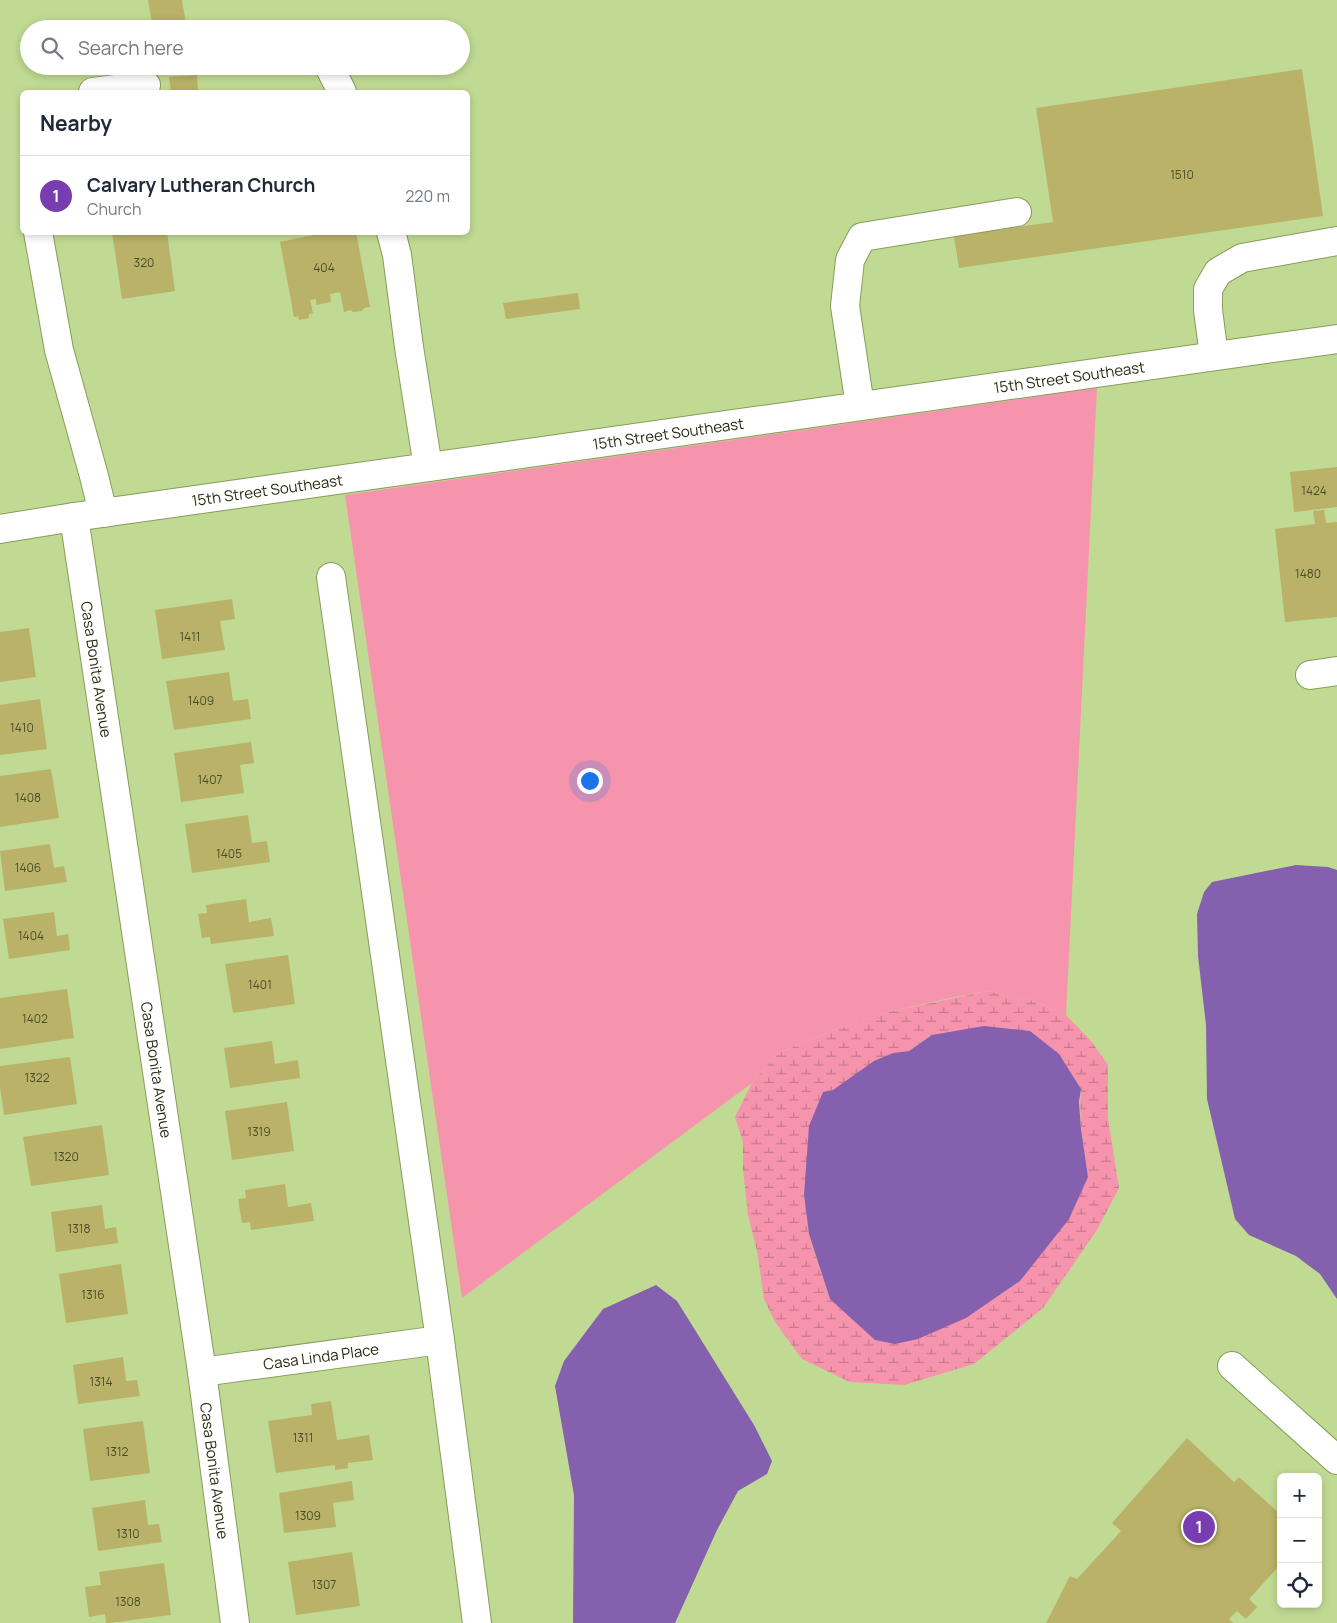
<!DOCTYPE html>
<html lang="en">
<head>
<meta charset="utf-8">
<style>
	:root { --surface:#fff; --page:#f2f2f3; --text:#1f2937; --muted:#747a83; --line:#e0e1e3; --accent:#793db2 }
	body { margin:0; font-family:Manrope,sans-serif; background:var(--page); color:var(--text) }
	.controls { position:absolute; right:15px; bottom:15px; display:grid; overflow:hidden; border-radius:8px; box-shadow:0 2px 8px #0003 }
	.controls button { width:45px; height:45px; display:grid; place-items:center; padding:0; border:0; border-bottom:1px solid var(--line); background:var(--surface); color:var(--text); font:25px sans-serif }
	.you { position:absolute; left:589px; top:780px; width:18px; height:18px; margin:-12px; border:4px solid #fff; border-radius:50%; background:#1a73e8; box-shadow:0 0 0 8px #1a73e833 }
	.badge { display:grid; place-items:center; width:32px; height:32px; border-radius:50%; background:var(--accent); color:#fff; font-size:16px; font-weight:700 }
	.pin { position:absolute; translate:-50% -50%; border:2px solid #fff; box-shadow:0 1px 5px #0006 }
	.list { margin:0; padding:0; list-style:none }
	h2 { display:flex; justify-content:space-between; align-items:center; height:65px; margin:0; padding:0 20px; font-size:21px }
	h2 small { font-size:16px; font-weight:400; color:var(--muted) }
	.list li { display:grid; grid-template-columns:32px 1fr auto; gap:15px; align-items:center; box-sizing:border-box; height:80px; padding:0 20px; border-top:1px solid var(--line) }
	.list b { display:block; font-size:19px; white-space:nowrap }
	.list p { margin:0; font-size:16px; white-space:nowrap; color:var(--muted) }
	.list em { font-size:16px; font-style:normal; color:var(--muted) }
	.icon { flex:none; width:28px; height:28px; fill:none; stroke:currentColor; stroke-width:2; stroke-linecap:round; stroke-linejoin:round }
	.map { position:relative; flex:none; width:1337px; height:1623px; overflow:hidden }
	.search { position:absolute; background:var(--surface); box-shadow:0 2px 8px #0003; left:20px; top:20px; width:450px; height:55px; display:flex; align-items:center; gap:12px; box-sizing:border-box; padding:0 18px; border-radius:28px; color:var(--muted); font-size:19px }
	.panel { position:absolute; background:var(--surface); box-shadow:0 2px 8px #0003; left:20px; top:90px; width:450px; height:145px; border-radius:8px }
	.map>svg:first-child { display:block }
	.grass { fill:#f794ad }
	.wetland { fill:url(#wetland-marsh); fill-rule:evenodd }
	.water { fill:#8460ae }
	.building { fill:#b9b268 }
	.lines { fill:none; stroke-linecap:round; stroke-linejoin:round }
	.minor-casing { stroke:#869d59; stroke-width:30 }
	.minor { stroke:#fff; stroke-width:28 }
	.labels { text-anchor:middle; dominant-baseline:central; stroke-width:5; stroke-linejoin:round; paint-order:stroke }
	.number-label { font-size:12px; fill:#4a4f28 }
	.street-label { font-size:15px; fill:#252e12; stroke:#cee7a0 }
</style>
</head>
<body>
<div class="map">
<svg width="1337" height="1623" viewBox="0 0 1337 1623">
	<defs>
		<pattern id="wetland-marsh" width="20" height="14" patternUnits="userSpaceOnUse" patternTransform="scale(1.25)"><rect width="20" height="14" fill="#f794ad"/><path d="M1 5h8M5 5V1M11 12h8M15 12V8" fill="none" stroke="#c8798b"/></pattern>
	</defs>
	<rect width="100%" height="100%" fill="#c1da93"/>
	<polygon class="grass" points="1097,388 1066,1015 1033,1001 987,991 950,998 888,1012 824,1034 777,1054 752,1083 462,1298 345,495"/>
	<path class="wetland" d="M 987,991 L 1033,1001 L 1066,1015 L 1091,1041 L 1108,1065 L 1108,1118 L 1119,1188 L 1097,1230 L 1043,1308 L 974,1364 L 904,1385 L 850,1382 L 802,1359 L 775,1322 L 764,1299 L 757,1251 L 748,1215 L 743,1169 L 743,1142 L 735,1117 L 752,1083 L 777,1054 L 824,1034 L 888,1012 ZM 932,1035 L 1081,1090 C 1078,1119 1084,1148 1088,1177 L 830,1299 L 809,1234 L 804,1195 L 823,1092 L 833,1090 L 893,1053 L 909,1051 Z"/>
	<g class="water">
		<polygon points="1296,865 1328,867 1337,870 1337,1299 1320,1274 1296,1256 1249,1235 1235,1219 1207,1099 1206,1025 1198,956 1197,914 1204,892 1212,882"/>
		<polygon points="984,1026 1030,1031 1059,1054 1081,1089 1079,1102 1081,1129 1088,1177 1069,1219 1020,1281 966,1318 918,1339 895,1344 875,1340 830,1299 809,1234 804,1195 809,1126 823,1092 833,1090 874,1061 893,1053 909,1051 932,1035"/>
		<polygon points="656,1285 677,1301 754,1425 772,1461 767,1474 738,1491 717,1530 675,1623 573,1623 574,1495 555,1386 564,1361 603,1309"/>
	</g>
	<g class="building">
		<polygon points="148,0 182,0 187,29 153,29"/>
		<polygon points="1302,69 1323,216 959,268 954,236 1053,222 1036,108"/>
		<polygon points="197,75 198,92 171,92 169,77"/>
		<polygon points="112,232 167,232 175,291 122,299"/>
		<polygon points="328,232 356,232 370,307 364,308 362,311 353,312 351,310 344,312 340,292 330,294 331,302 316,305 316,299 310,300 313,313 309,314 309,318 299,320 298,316 294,317 280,242"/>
		<polygon points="578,293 580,309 506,319 503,303"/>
		<polygon points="1337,467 1337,507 1294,512 1290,472"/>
		<polygon points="1324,510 1326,523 1337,522 1337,617 1285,622 1275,529 1315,524 1313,511"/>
		<polygon points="232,599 235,619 220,621 225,650 162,659 155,610"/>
		<polygon points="29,628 36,677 0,682 0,632"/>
		<polygon points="229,672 233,701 248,699 251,719 174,730 166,681"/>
		<polygon points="40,699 47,749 0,755 0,705"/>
		<polygon points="251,742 254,763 240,765 244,793 181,802 174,753"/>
		<polygon points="51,769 59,818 0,827 0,776"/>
		<polygon points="248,815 252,843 267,841 270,862 192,873 185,824"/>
		<polygon points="50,844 54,868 64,866 67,882 5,891 0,851"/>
		<polygon points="246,899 249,922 271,918 274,936 211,944 210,937 202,938 198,914 207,913 206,905"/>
		<polygon points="54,912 57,936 68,934 70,950 9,959 3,919"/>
		<polygon points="288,955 295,1004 233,1013 225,964"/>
		<polygon points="67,989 74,1038 0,1049 0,998"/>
		<polygon points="272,1041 275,1064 298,1060 300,1078 230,1088 224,1048"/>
		<polygon points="70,1057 77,1104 4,1115 0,1087 0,1066"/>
		<polygon points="287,1102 294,1151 232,1160 225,1111"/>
		<polygon points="102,1125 109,1175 31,1186 23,1137"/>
		<polygon points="285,1184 288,1207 311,1203 314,1221 251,1230 250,1222 242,1223 238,1199 246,1198 245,1190"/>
		<polygon points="102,1205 105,1229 116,1227 118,1243 56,1252 51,1212"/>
		<polygon points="121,1264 128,1314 66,1323 59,1274"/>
		<polygon points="123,1357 126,1381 137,1380 140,1396 78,1404 73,1365"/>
		<polygon points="331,1401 337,1440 369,1435 373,1460 348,1463 348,1468 335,1470 335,1465 276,1473 268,1421 312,1415 311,1404"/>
		<polygon points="143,1421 150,1473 90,1481 83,1429"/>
		<polygon points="1187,1438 1234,1482 1239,1477 1281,1515 1276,1520 1281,1524 1281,1564 1249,1599 1257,1607 1246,1619 1237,1611 1229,1619 1233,1623 1046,1623 1070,1576 1077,1579 1121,1531 1112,1523"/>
		<polygon points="352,1481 354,1500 333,1503 336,1527 284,1533 279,1493"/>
		<polygon points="145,1500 148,1525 159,1524 162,1542 98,1551 92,1508"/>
		<polygon points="352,1552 360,1606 296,1615 288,1562"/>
		<polygon points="164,1563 171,1615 109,1623 106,1623 105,1614 89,1617 85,1587 101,1585 99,1572"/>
	</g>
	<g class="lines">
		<defs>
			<g id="minor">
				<polyline points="329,66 342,92"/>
				<polyline points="93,92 146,85"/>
				<polyline points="38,232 59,350 94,476 103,513"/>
				<polyline points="391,232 397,255 409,347 428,467"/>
				<polyline points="1214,356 1208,310 1208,289 1218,272 1242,258 1337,241"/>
				<polyline points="860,406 845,306 850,260 862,237 1017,212"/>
				<path id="s1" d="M 74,517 L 202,1372 L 235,1623"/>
				<path id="s2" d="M 0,529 L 74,517 L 1337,339"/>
				<polyline points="331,577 440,1340 477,1623"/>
				<polyline points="1310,675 1337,671"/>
				<polyline points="1232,1366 1337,1460"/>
				<path id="s3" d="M 202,1372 L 440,1340"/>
			</g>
		</defs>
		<use href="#minor" class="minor-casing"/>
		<use href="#minor" class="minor"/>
	</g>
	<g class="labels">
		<g class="number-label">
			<text x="1182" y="174">1510</text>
			<text x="144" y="262">320</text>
			<text x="324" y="267">404</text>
			<text x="1314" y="490">1424</text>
			<text x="1308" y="573">1480</text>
			<text x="190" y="636">1411</text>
			<text x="201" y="700">1409</text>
			<text x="22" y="727">1410</text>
			<text x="210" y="779">1407</text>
			<text x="28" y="797">1408</text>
			<text x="229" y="853">1405</text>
			<text x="28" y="867">1406</text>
			<text x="31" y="935">1404</text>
			<text x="260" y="984">1401</text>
			<text x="35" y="1018">1402</text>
			<text x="37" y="1077">1322</text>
			<text x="259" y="1131">1319</text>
			<text x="66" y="1156">1320</text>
			<text x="79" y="1228">1318</text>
			<text x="93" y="1294">1316</text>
			<text x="101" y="1381">1314</text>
			<text x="303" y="1437">1311</text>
			<text x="117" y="1451">1312</text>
			<text x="308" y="1515">1309</text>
			<text x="128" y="1533">1310</text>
			<text x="324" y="1584">1307</text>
			<text x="128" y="1601">1308</text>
		</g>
		<g class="street-label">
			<text stroke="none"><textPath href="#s2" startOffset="1080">15th Street Southeast</textPath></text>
			<text stroke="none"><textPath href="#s2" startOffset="675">15th Street Southeast</textPath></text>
			<text stroke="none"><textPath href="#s2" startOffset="270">15th Street Southeast</textPath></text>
			<text stroke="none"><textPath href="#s1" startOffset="154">Casa Bonita Avenue</textPath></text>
			<text stroke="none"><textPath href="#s1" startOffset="559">Casa Bonita Avenue</textPath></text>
			<text stroke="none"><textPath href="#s3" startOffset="120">Casa Linda Place</textPath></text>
			<text stroke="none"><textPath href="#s1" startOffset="964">Casa Bonita Avenue</textPath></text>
		</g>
	</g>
</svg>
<div class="controls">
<button>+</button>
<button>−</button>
<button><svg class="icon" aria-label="locate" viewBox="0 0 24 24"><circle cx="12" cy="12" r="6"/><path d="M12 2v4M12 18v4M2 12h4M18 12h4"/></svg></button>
</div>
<div class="you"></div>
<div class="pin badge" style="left:1199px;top:1527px">1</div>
<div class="search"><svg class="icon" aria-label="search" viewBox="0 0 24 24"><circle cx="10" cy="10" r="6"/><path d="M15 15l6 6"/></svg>Search here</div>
<section class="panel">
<h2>Nearby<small></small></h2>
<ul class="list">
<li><span class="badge">1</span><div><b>Calvary Lutheran Church</b><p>Church</p></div><em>220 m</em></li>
</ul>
</section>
</div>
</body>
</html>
